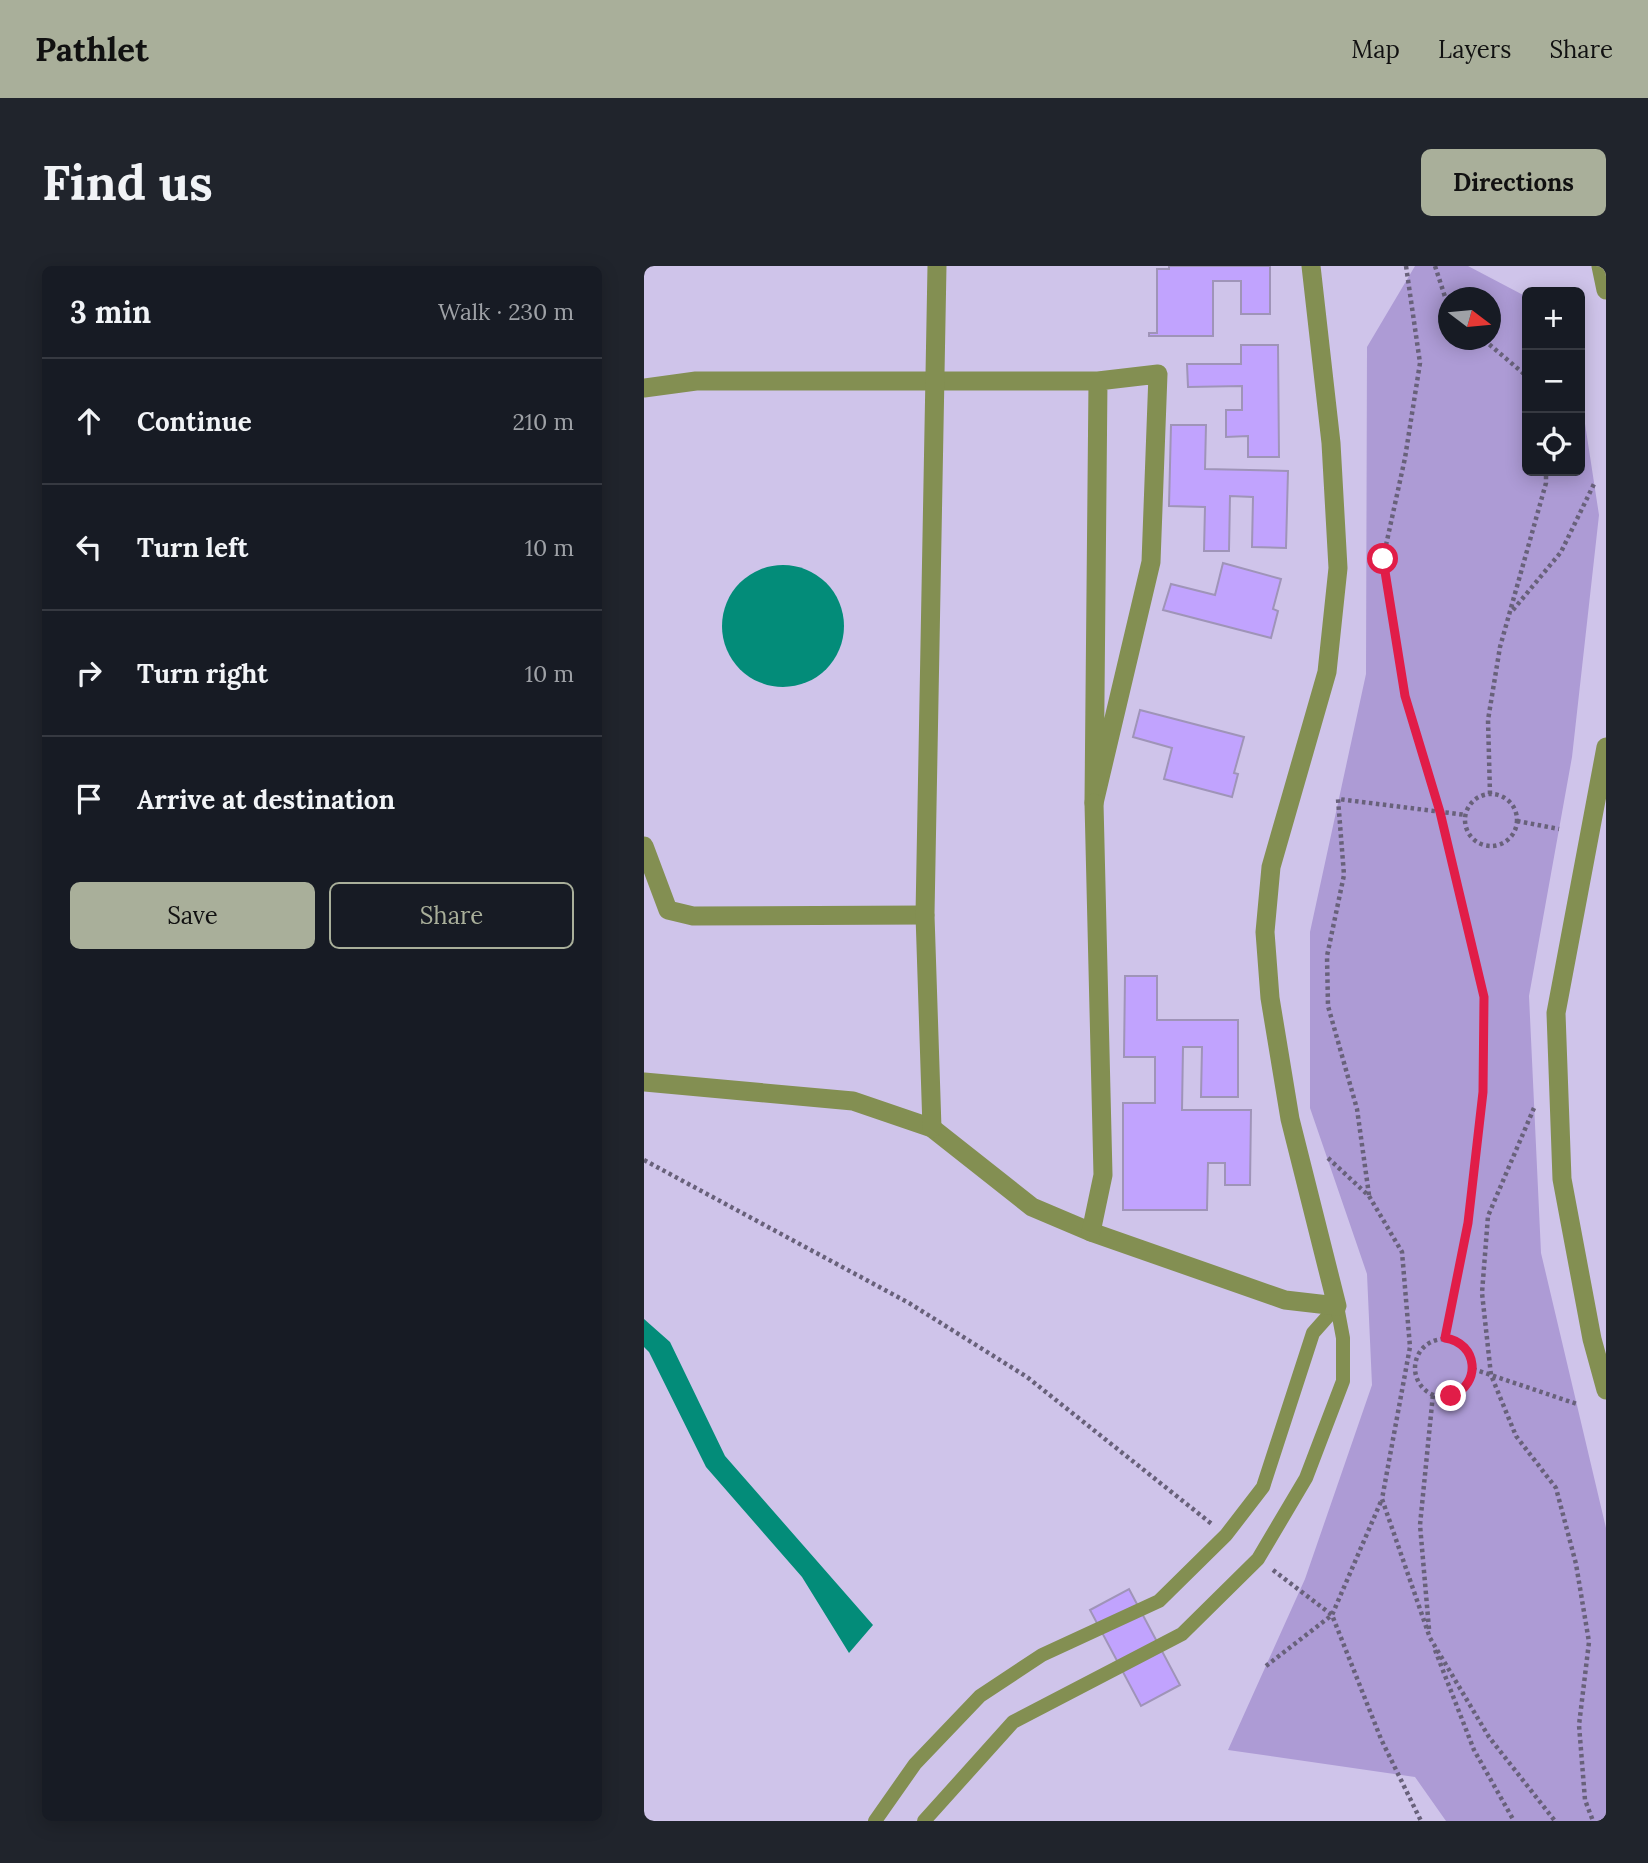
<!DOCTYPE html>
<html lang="en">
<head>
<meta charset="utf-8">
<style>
	:root { --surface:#171b24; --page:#20242c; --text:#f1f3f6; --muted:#9ea1a6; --line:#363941; --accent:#a9af9a }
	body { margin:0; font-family:Lora,serif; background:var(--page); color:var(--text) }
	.controls { position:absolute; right:21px; top:21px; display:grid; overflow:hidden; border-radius:10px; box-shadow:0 4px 18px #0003 }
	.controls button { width:63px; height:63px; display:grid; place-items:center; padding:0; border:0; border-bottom:2px solid var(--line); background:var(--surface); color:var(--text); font:35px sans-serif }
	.compass { position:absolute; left:794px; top:21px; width:63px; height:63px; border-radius:50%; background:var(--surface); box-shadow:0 4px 18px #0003; rotate:106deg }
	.stop { position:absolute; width:21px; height:21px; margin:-16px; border:5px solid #e11d48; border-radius:50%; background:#fff }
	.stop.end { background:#e11d48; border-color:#fff; box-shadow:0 2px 7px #0008 }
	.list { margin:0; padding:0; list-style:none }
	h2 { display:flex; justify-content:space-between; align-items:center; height:91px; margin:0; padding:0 28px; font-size:30px }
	h2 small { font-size:23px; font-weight:400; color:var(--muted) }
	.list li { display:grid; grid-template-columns:46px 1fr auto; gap:21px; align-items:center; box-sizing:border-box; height:126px; padding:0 28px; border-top:2px solid var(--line) }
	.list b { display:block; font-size:26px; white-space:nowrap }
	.list em { font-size:23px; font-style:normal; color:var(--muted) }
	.actions { display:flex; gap:14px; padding:21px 28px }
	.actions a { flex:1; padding:16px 0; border:2px solid var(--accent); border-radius:10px; text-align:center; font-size:24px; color:var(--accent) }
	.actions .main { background:var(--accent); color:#111 }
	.icon { flex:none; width:38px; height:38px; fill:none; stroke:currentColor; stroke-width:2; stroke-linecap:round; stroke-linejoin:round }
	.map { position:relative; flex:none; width:962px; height:1555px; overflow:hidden; border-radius:10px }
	header { display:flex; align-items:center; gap:42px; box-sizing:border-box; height:98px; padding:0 35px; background:var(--accent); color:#111 }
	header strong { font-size:33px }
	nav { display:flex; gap:38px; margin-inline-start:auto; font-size:24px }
	.intro { display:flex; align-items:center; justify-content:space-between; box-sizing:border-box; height:168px; padding:0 42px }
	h1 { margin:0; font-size:49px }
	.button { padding:18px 32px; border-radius:10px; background:var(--accent); color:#111; font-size:24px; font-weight:700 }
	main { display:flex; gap:42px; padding:0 42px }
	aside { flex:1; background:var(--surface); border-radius:10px; box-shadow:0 4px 18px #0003 }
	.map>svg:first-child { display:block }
	.green { fill:#ad9bd5; fill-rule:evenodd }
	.water { fill:#038c79 }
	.building { fill:#c1a3fe; stroke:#9f94b8; stroke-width:2 }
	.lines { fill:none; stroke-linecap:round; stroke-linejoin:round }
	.path { stroke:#68617a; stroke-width:4.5; stroke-dasharray:3.5 3.5; stroke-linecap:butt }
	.service { stroke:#838f52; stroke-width:14 }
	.minor { stroke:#838f52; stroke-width:19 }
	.route { stroke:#e11d48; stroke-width:9 }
</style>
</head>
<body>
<header>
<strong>Pathlet</strong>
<nav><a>Map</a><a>Layers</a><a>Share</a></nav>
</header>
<div class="intro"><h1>Find us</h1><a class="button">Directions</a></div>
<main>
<aside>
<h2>3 min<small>Walk · 230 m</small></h2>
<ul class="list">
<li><svg class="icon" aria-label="ahead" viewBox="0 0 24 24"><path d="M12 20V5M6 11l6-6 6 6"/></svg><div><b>Continue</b></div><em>210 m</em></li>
<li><svg class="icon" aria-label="left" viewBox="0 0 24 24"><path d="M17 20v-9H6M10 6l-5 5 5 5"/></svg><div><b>Turn left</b></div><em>10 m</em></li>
<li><svg class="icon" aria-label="right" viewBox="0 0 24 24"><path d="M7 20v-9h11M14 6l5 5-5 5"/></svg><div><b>Turn right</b></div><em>10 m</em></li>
<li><svg class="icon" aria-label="arrive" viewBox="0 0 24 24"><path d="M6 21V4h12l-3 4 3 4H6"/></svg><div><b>Arrive at destination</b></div></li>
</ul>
<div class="actions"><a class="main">Save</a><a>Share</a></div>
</aside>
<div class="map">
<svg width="962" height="1555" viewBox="0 0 962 1555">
	<rect width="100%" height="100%" fill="#cfc4ea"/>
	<path class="green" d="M 771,0 L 824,0 L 883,31 L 883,205 L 936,205 L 936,125 L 955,249 L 928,491 L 885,730 L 897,987 L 962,1262 L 962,1555 L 802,1555 L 771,1511 L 584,1484 L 661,1313 L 728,1119 L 723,1008 L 666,842 L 666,666 L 722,408 L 723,81 ZM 804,32 L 846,32 L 846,74 L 804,74 Z"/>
	<g class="water">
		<circle cx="139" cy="360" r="61"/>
		<polygon points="0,1053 26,1076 81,1190 229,1359 205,1387 158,1311 62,1201 5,1086 0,1081"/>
	</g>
	<g class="building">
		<polygon points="525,0 626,0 626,48 597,48 597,15 569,15 569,70 505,70 505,67 513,67 513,3 525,3"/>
		<polygon points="597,79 634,79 635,191 604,191 604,170 582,171 582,144 598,144 598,120 544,121 543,98 597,98"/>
		<polygon points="527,159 562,159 561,203 644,205 642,282 608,281 609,231 586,230 585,285 560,285 561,241 525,240"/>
		<polygon points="579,297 637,313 629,343 634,345 627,372 519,344 527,318 571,329"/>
		<polygon points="496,444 600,471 590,507 594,508 588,531 520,513 528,482 489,471"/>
		<polygon points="481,710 513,710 513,754 594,754 594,831 557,831 558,781 539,781 538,844 607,844 606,919 581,919 581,897 564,897 563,944 479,944 479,837 511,837 511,791 480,791"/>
		<polygon points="485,1323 536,1419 497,1440 446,1344"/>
	</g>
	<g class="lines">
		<g class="path">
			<polyline points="762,0 776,97 761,192 739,293 761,430 796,546 840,731 839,826 824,957 801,1072"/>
			<polyline points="791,0 804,40"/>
			<polyline points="840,74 879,107 883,120"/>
			<polyline points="869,344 917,286 950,218"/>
			<polyline points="846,528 844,454 856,381 902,217 902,205"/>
			<circle cx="847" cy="554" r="26"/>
			<polyline points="873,555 915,563"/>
			<polyline points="890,842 844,950 838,1027 847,1109 872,1170 912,1222 932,1298 945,1376 935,1459 941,1534 949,1555"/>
			<polyline points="684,892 725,930 758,986 766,1081 738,1233 786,1372 845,1471 911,1555"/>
			<polyline points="0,894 265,1037 383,1111 569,1259"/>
			<polyline points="725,929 713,843 684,740 683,690 700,609 694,533 822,549"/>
			<circle cx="800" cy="1102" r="29"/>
			<polyline points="829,1103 933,1138"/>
			<polyline points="629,1304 688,1349 737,1473 777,1555"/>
			<polyline points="785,1363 776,1259 789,1128"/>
			<polyline points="791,1384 830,1484 870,1555"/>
			<polyline points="622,1400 688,1349 738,1233"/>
		</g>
		<g class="service">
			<polyline points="231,1555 271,1498 336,1430 398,1389 515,1335 582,1269 619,1221 669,1067 693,1040"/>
			<polyline points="280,1555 369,1456 538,1368 614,1293 662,1212 699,1115 699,1072 693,1040"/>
		</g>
		<g class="minor">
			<polyline points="957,0 962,24"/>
			<polyline points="0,122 52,115 454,115 514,108 507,296 450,537 454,115"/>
			<polyline points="962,481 912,747 918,913 948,1073 962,1124"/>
			<polyline points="0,580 24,644 49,650 281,649"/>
			<polyline points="0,816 209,835 288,862 388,941 447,966 641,1034 693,1040 646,853 626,732 621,666 627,601 683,406 694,302 687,177 667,0"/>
			<polyline points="288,862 281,649 293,0"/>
			<polyline points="447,966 459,909 450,537"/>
		</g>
	</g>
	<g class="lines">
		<path class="route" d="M 739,293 L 761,430 L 796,546 L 840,731 L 839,826 L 824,957 L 801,1072 C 834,1077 838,1118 807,1130"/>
	</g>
</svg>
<div class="controls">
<button>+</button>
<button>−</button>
<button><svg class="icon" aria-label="locate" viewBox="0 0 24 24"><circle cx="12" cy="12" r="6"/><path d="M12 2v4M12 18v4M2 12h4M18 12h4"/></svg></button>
</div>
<svg class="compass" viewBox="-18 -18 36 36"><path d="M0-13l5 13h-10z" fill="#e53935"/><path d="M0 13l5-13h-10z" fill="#9ea1a6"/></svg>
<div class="stop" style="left:739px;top:293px"></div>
<div class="stop end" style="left:807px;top:1130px"></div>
</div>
</main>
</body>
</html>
